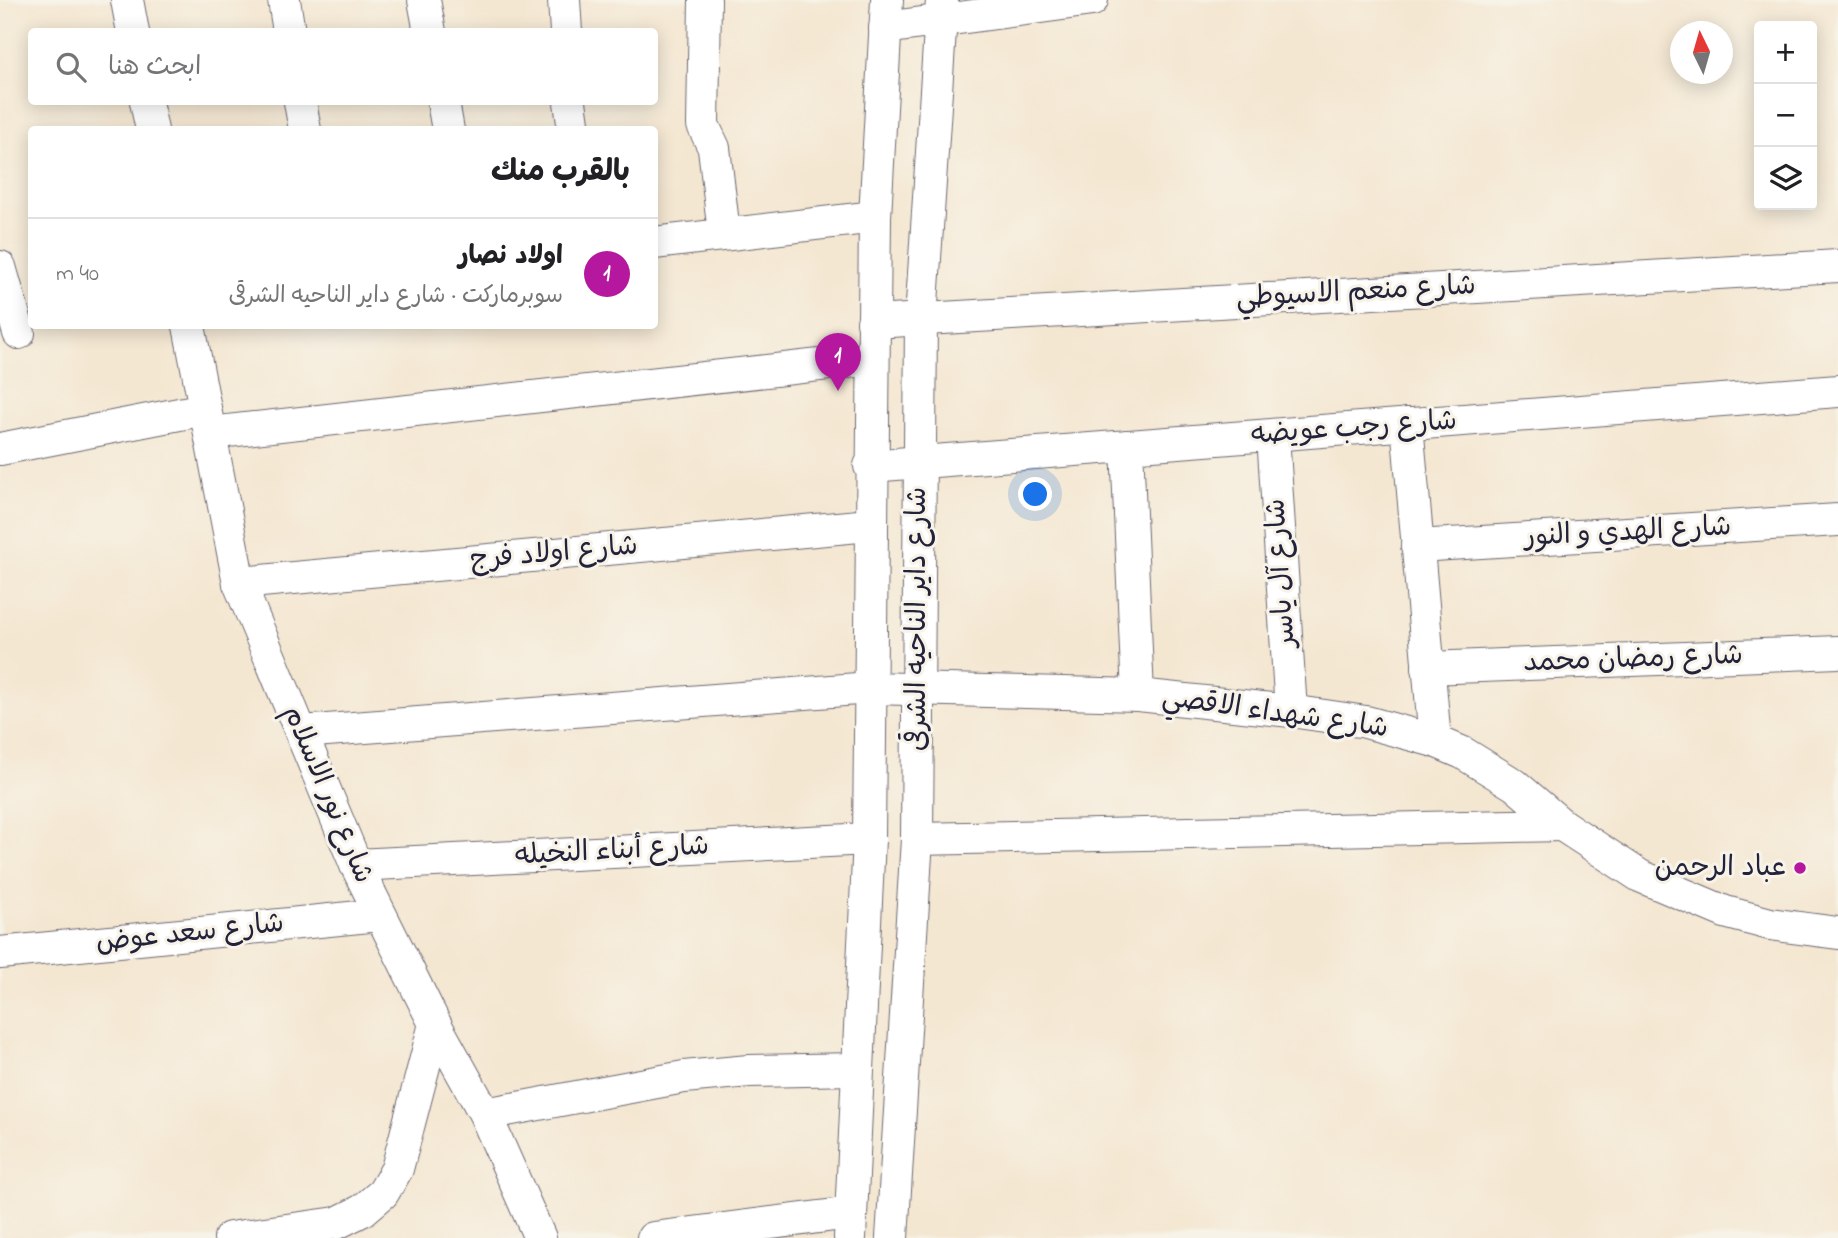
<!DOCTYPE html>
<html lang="ar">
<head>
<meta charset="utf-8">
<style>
	:root { --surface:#fff; --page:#f2f2f2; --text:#202124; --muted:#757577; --line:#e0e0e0; --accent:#b5179e }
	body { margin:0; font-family:"Indie Flower","Playpen Sans Arabic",sans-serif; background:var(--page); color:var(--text); direction:rtl }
	.controls { position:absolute; right:21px; top:21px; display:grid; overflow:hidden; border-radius:7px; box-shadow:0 4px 18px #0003 }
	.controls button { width:63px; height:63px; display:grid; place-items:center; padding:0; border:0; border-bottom:2px solid var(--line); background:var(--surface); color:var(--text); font:35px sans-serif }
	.compass { position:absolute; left:1670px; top:21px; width:63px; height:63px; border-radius:50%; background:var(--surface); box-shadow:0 4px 18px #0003; rotate:355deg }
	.you { position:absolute; left:1036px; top:495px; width:24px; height:24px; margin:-18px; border:5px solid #fff; border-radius:50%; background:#1a73e8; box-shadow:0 0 0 10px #1a73e833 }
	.badge { display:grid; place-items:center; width:46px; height:46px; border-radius:50%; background:var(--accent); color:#fff; font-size:23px; font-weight:700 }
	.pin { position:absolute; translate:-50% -58px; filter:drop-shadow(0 2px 4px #0008) }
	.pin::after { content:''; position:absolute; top:37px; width:24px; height:21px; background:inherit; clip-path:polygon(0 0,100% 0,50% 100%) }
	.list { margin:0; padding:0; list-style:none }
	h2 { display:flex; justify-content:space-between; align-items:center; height:91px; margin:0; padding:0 28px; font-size:30px }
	h2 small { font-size:23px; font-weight:400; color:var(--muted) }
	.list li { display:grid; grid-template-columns:46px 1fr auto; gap:21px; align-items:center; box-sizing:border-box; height:112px; padding:0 28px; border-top:2px solid var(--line) }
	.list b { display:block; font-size:26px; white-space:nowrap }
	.list p { margin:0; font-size:23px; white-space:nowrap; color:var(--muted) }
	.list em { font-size:23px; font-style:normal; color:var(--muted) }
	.icon { flex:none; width:38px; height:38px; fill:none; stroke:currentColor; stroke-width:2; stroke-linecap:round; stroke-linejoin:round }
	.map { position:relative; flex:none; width:1838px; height:1238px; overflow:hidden; direction:ltr }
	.search { position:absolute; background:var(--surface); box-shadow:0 4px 18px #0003; left:28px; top:28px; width:630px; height:77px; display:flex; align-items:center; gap:18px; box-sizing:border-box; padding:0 24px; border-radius:7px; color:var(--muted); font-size:26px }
	.panel { position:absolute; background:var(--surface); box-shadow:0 4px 18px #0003; left:28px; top:126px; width:630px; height:203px; border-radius:7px; direction:rtl }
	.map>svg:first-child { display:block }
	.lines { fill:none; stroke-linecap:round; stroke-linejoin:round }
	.minor-casing { stroke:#6c6770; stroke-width:34 }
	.minor { stroke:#fff; stroke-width:32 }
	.poi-dot { fill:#b5179e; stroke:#f7f3e8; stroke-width:2.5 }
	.labels { text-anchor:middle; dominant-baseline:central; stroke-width:6; stroke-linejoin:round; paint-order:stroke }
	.street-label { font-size:28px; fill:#22223b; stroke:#f7f3e8 }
	.poi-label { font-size:28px; fill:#22223b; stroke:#f7f3e8; text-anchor:end }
</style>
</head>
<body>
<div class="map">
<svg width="1838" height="1238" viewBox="0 0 1838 1238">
	<rect width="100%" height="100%" fill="#f7f3e8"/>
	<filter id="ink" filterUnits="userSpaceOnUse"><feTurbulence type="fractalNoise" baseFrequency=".0143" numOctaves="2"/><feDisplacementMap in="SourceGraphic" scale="14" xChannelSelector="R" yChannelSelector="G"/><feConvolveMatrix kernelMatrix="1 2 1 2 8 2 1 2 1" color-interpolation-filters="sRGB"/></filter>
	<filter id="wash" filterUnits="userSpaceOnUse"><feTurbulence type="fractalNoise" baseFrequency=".00686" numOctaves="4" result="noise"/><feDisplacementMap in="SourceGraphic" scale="28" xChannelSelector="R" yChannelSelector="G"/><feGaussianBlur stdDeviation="1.57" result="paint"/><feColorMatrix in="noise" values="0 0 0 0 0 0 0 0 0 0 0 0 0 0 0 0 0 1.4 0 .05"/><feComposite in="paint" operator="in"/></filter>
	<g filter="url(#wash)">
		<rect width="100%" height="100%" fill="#f4e7d2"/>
	</g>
	<g filter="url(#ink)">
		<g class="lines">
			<defs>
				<g id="minor">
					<polyline points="127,0 133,32"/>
					<polyline points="284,0 289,32"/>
					<polyline points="424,0 430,32"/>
					<polyline points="564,0 566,32"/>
					<polyline points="705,0 703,125 714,148 724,233"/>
					<polyline points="885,28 1092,0"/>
					<polyline points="146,102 152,130"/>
					<polyline points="300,102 305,130"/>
					<polyline points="443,102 448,130"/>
					<polyline points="570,102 574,130"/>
					<polyline points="654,243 875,217"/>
					<polyline points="0,267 19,333"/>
					<polyline points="873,322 1838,266"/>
					<polyline points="189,326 239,583 356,865 435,1024 485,1114 540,1238"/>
					<polyline points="1407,424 1435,741"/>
					<polyline points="210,433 873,359"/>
					<polyline points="1273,435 1291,711"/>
					<polyline points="1127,446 1138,695"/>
					<polyline points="0,449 205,409"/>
					<polyline points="870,466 1838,391"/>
					<polyline points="1417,546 1838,520"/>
					<polyline points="239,583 870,525"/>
					<polyline points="1428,668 1838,652"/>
					<polyline points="301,732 870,688 1138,695 1291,711 1366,722 1435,741 1463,753 1515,785 1562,825 1640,876 1725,912 1770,924 1838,933"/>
					<polyline points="917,839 1562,825"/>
					<polyline points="356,865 869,839"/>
					<polyline points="0,953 379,915"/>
					<polyline points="485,1114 684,1077 749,1071 856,1069"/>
					<polyline points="230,1238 337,1223 363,1210 383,1193 397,1169 435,1024"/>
					<polyline points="653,1238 851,1213"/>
					<polyline points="850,1238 869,839 875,217 887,0"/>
					<polyline points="892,1238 917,839 921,319 942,0"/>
				</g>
			</defs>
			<use href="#minor" class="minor-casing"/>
			<use href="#minor" class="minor"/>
		</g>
	</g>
	<circle class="poi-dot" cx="1800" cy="868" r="7"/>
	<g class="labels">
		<g class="street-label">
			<text transform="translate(1356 293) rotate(-3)">شارع منعم الاسيوطي</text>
			<text transform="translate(1354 429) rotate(-4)">شارع رجب عويضه</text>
			<text transform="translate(1628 533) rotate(-3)">شارع الهدي و النور</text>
			<text transform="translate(554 554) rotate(-5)">شارع اولاد فرج</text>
			<text transform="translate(1282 573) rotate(-94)">شارع آل ياسر</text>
			<text transform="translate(918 619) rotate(-90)">شارع داير الناحيه الشرقى</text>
			<text transform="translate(1633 660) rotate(-2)">شارع رمضان محمد</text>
			<text transform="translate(1275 714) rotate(8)">شارع شهداء الاقصي</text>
			<text transform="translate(327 795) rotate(67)">شارع نور الاسلام</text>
			<text transform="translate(612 852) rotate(-3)">شارع أبناء النخيله</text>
			<text transform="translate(190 934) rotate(-6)">شارع سعد عوض</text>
		</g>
		<g class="poi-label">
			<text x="1786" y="868">عباد الرحمن</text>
		</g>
	</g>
</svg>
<div class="controls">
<button>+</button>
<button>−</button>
<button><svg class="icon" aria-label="layers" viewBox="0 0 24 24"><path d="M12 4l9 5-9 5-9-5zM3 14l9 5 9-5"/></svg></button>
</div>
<svg class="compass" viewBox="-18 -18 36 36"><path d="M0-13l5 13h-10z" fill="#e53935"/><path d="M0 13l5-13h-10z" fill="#757577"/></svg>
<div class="you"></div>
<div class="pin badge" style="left:838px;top:391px">1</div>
<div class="search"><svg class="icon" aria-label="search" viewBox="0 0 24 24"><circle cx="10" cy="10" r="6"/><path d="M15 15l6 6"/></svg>ابحث هنا</div>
<section class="panel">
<h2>بالقرب منك<small></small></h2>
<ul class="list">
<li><span class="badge">1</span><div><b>اولاد نصار</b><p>سوبرماركت · شارع داير الناحيه الشرقى</p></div><em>40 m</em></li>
</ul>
</section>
</div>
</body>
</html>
